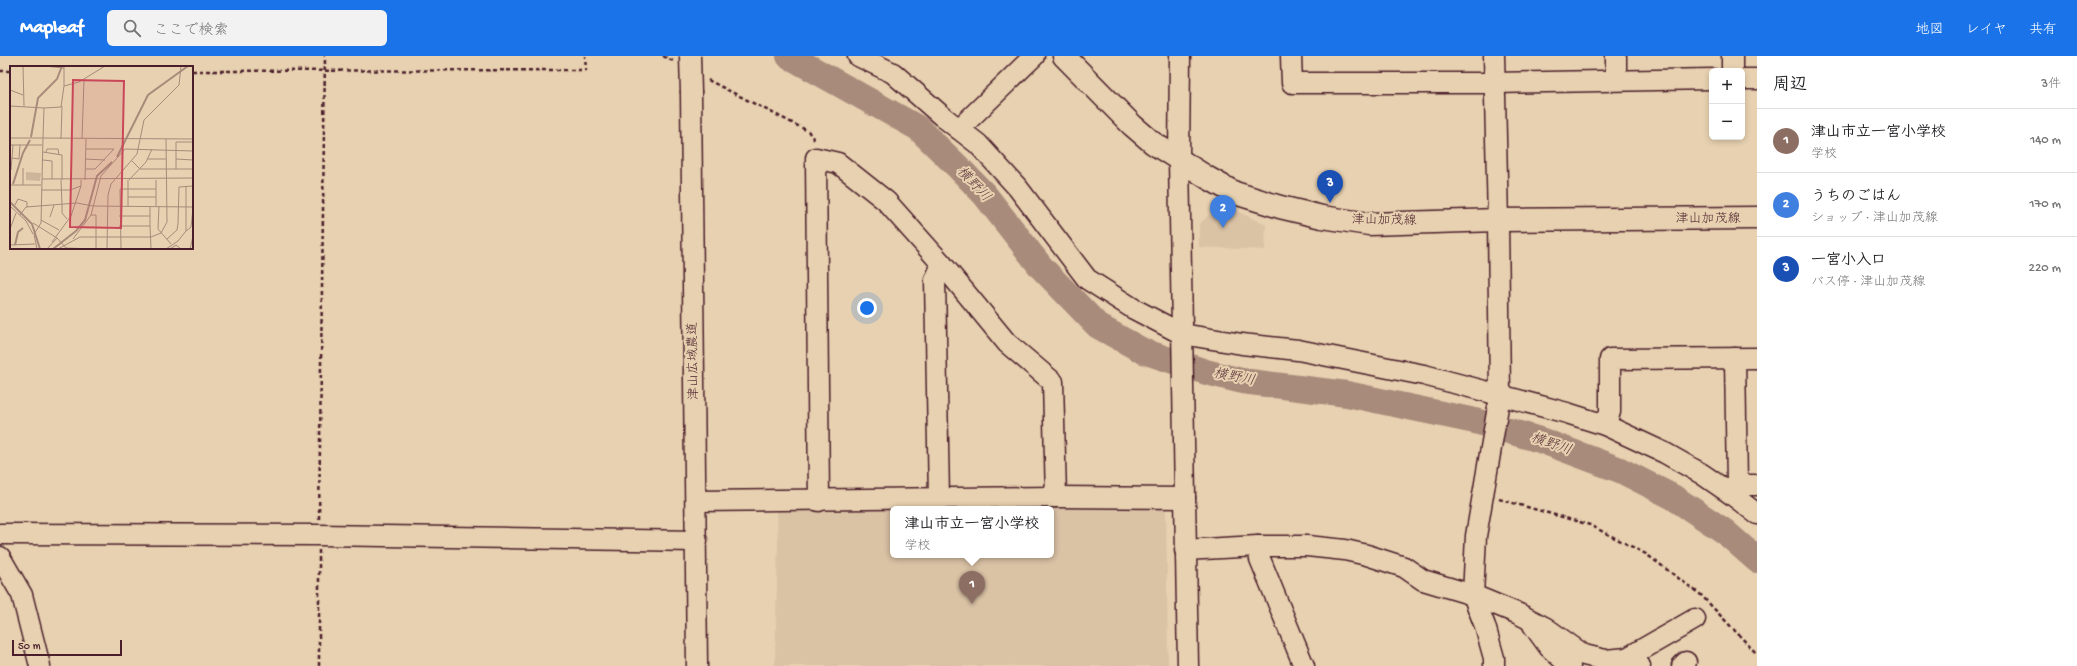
<!DOCTYPE html>
<html lang="ja">
<head>
<meta charset="utf-8">
<style>
	:root { --surface:#fff; --page:#f2f2f2; --text:#202124; --muted:#757577; --line:#e0e0e0; --accent:#1a73e8 }
	body { margin:0; font-family:"Gochi Hand","Klee One",sans-serif; background:var(--page); color:var(--text) }
	.controls { position:absolute; right:12px; top:12px; display:grid; overflow:hidden; border-radius:6px; box-shadow:0 2px 6px #0003 }
	.controls button { width:36px; height:36px; display:grid; place-items:center; padding:0; border:0; border-bottom:1px solid var(--line); background:var(--surface); color:var(--text); font:20px sans-serif }
	.scale { position:absolute; left:12px; bottom:10px; width:110px; box-sizing:border-box; padding-left:4px; border:2px solid #4a1f2b; border-top:0; font-size:11px; line-height:14px; white-space:nowrap; color:#4a1f2b; -webkit-text-stroke:3px #e7d1b0; paint-order:stroke }
	.you { position:absolute; left:867px; top:252px; width:14px; height:14px; margin:-10px; border:3px solid #fff; border-radius:50%; background:#1a73e8; box-shadow:0 0 0 6px #1a73e833 }
	.badge { display:grid; place-items:center; width:26px; height:26px; border-radius:50%; background:var(--accent); color:#fff; font-size:13px; font-weight:700 }
	.pin { position:absolute; translate:-50% -33px; filter:drop-shadow(0 1px 2px #0008) }
	.pin::after { content:''; position:absolute; top:21px; width:14px; height:12px; background:inherit; clip-path:polygon(0 0,100% 0,50% 100%) }
	.popup { position:absolute; left:890px; top:450px; width:164px; height:52px; box-sizing:border-box; display:grid; place-content:center; border-radius:6px; background:var(--surface); filter:drop-shadow(0 1px 3px #0005); font-size:13px; white-space:nowrap; color:var(--muted) }
	.popup b { font-size:15px; color:var(--text) }
	.popup::after { content:''; position:absolute; left:50%; top:100%; margin-left:-8px; border:8px solid transparent; border-top-color:var(--surface) }
	.list { margin:0; padding:0; list-style:none }
	h2 { display:flex; justify-content:space-between; align-items:center; height:52px; margin:0; padding:0 16px; font-size:17px }
	h2 small { font-size:13px; font-weight:400; color:var(--muted) }
	.list li { display:grid; grid-template-columns:26px 1fr auto; gap:12px; align-items:center; box-sizing:border-box; height:64px; padding:0 16px; border-top:1px solid var(--line) }
	.list b { display:block; font-size:15px; white-space:nowrap }
	.list p { margin:0; font-size:13px; white-space:nowrap; color:var(--muted) }
	.list em { font-size:13px; font-style:normal; color:var(--muted) }
	.icon { flex:none; width:22px; height:22px; fill:none; stroke:currentColor; stroke-width:2; stroke-linecap:round; stroke-linejoin:round }
	.map { position:relative; flex:none; width:1757px; height:610px; overflow:hidden }
	header { display:flex; align-items:center; gap:24px; box-sizing:border-box; height:56px; padding:0 20px; background:var(--accent); color:#fff }
	header strong { font-size:19px }
	nav { display:flex; gap:22px; margin-inline-start:auto; font-size:14px }
	.search { width:280px; height:36px; background:var(--page); display:flex; align-items:center; gap:10px; box-sizing:border-box; padding:0 14px; border-radius:6px; color:var(--muted); font-size:15px }
	main { display:flex }
	aside { flex:1; background:var(--surface) }
	.map>svg:first-child { display:block }
	.built { fill:#dac2a5; fill-rule:evenodd }
	.lines { fill:none; stroke-linecap:round; stroke-linejoin:round }
	.river { stroke:#a98b7b; stroke-width:26 }
	.minor-casing { stroke:#4a1f2b; stroke-width:23 }
	.major-casing { stroke:#4a1f2b; stroke-width:25 }
	.path { stroke:#4a1f2b; stroke-width:2.5; stroke-dasharray:4 3; stroke-linecap:butt }
	.minor { stroke:#e7d1b0; stroke-width:20 }
	.major { stroke:#e7d1b0; stroke-width:22 }
	.minor-bridge-casing { stroke:#4a1f2b; stroke-width:23; stroke-linecap:butt }
	.minor-bridge { stroke:#e7d1b0; stroke-width:20 }
	.labels { text-anchor:middle; dominant-baseline:central; stroke-width:4; stroke-linejoin:round; paint-order:stroke }
	.street-label { font-size:13px; fill:#4a1f2b; stroke:#e7d1b0 }
	.water-label { font-size:14px; font-style:italic; fill:#5d353b; stroke:#e7d1b0 }
	.inset-river { fill:none; stroke:#a98b7b; stroke-width:2 }
	.inset-road { fill:none; stroke:#a88a7b; stroke-width:1 }
	.view { fill:#ca4759; fill-opacity:0.15; stroke:#ca4759; stroke-width:2 }
	.inset-edge { fill:none; stroke:#4a1f2b; stroke-width:2 }
</style>
</head>
<body>
<header>
<strong>Mapleaf</strong>
<div class="search"><svg class="icon" aria-label="search" viewBox="0 0 24 24"><circle cx="10" cy="10" r="6"/><path d="M15 15l6 6"/></svg>ここで検索</div>
<nav><a>地図</a><a>レイヤ</a><a>共有</a></nav>
</header>
<main>
<div class="map">
<svg width="1757" height="610" viewBox="0 0 1757 610">
	<rect width="100%" height="100%" fill="#e7d1b0"/>
	<filter id="ink" filterUnits="userSpaceOnUse"><feTurbulence type="fractalNoise" baseFrequency=".025" numOctaves="2"/><feDisplacementMap in="SourceGraphic" scale="8" xChannelSelector="R" yChannelSelector="G"/><feConvolveMatrix kernelMatrix="1 2 1 2 8 2 1 2 1" color-interpolation-filters="sRGB"/></filter>
	<g filter="url(#ink)">
		<g class="built">
			<polygon points="1218,150 1228,151 1266,169 1265,194 1199,191 1199,169"/>
			<path d="M 1163,449 L 1166,453 L 1168,610 L 775,610 L 778,486 L 777,450 ZM 893,453 L 1051,453 L 1051,499 L 893,499 Z"/>
		</g>
		<g class="lines">
			<polyline class="river" points="789,0 918,72 958,111 985,139 1041,211 1098,270 1143,295 1206,316 1242,325 1347,338 1475,365 1540,384 1620,414 1673,441 1724,475 1757,504"/>
			<defs>
				<g id="minor">
					<polyline points="858,0 893,17 942,60 978,88 1018,132 1087,223 1134,253 1182,278 1242,288 1298,294 1424,319 1567,357 1605,369 1665,397 1702,418 1731,438 1757,458"/>
					<polyline points="1180,0 1179,103 1188,610"/>
					<polyline points="1291,0 1292,27 1495,27 1712,23"/>
					<polyline points="1616,0 1616,24"/>
					<polyline points="1732,0 1732,15"/>
					<polyline points="1742,23 1757,23"/>
					<polyline points="691,37 697,610"/>
					<polyline points="959,73 1034,0"/>
					<polyline points="1605,369 1610,356 1610,303 1757,302"/>
					<polyline points="1737,429 1757,429"/>
					<polyline points="1731,438 1737,429 1735,302"/>
					<polyline points="939,443 935,224 942,208"/>
					<polyline points="696,445 1056,441 1185,442"/>
					<polyline points="819,445 816,102 838,107 886,145 942,208 1007,287 1053,326 1056,441"/>
					<polyline points="0,478 319,479 697,485"/>
					<polyline points="1258,490 1307,490 1345,494 1367,499 1404,511 1423,524 1473,539 1519,558 1546,572 1584,599 1605,604 1627,602 1640,610"/>
					<polyline points="1185,494 1258,490 1260,503 1304,610"/>
					<polyline points="0,501 22,539 40,610"/>
					<polyline points="1533,569 1549,591 1570,610"/>
					<polyline points="1627,602 1695,563"/>
					<polyline points="1494,610 1494,602 1485,570 1473,539 1476,480 1500,339 1498,164 1494,0"/>
					<polyline points="1682,610 1686,606"/>
				</g>
				<polyline id="major" points="1064,0 1132,69 1153,87 1208,122 1235,137 1280,151 1322,161 1369,168 1498,164 1757,162"/>
			</defs>
			<use href="#minor" class="minor-casing"/>
			<use href="#major" class="major-casing"/>
			<g class="path">
				<polyline points="663,0 673,5"/>
				<polyline points="0,15 11,15"/>
				<polyline points="192,15 586,14 585,0"/>
				<polyline points="708,24 808,75 815,85"/>
				<polyline points="1499,443 1590,469 1646,498 1701,539 1757,598"/>
				<polyline points="319,463 325,0"/>
				<polyline points="319,610 319,494"/>
			</g>
			<use href="#minor" class="minor"/>
			<use href="#major" class="major"/>
			<defs>
				<polyline id="minor-bridge" points="690,0 691,37"/>
			</defs>
			<use href="#minor-bridge" class="minor-bridge-casing"/>
			<use href="#minor-bridge" class="minor-bridge"/>
		</g>
	</g>
	<g class="labels">
		<g class="street-label">
			<text x="1708" y="163">津山加茂線</text>
			<text transform="translate(1384 165) rotate(1)">津山加茂線</text>
			<text transform="translate(694 305) rotate(-91)">津山広域農道</text>
		</g>
		<g class="water-label">
			<text transform="translate(973 129) rotate(47)">横野川</text>
			<text transform="translate(1234 322) rotate(11)">横野川</text>
			<text transform="translate(1551 389) rotate(19)">横野川</text>
		</g>
	</g>
	<g transform="translate(10 10)">
		<rect width="183" height="183" fill="#e7d1b0"/>
		<path d="M 16,106 L 31,107 L 30,115 L 16,114 Z" fill="#ceb49a"/>
		<path class="inset-river" d="M 21,71 L 28,32 L 47,13 L 52,0M 107,91 L 138,29 L 178,0M 3,118 L 13,87 L 20,74M 0,136 L 22,158 L 30,183M 5,179 L 8,166 L 13,162M 43,183 L 66,165 L 75,154 L 87,110 L 102,96"/>
		<path class="inset-road" d="M 13,0 L 14,40M 34,0 L 54,2M 95,0 L 69,16 L 54,20 L 51,41 L 34,42 L 33,72 L 183,73M 54,20 L 54,0M 0,24 L 13,29M 0,40 L 34,42M 0,72 L 33,72 L 31,157 L 24,168 L 27,183M 51,73 L 52,40M 72,73 L 74,14M 0,79 L 32,79M 76,83 L 104,83M 33,86 L 52,89 L 52,114M 36,86 L 37,83 L 48,83 L 49,89M 2,92 L 9,93 L 10,79M 75,93 L 95,94M 138,93 L 156,93M 166,93 L 183,94M 33,94 L 42,95 L 42,113M 122,95 L 130,103 L 183,103M 76,103 L 85,103 L 104,83M 166,103 L 166,76 L 183,76M 1,104 L 3,79M 32,113 L 183,112M 51,114 L 52,139M 75,114 L 76,73M 119,114 L 136,96 L 142,83M 0,119 L 31,119M 13,119 L 13,102M 31,124 L 60,124 L 71,120 L 71,114M 118,131 L 146,131M 5,139 L 8,133 L 17,136 L 17,141M 52,139 L 52,147 L 57,153M 0,140 L 16,155 L 23,168M 118,140 L 118,114M 146,140 L 146,114M 149,140 L 148,163 L 161,178M 10,149 L 16,141 L 67,137 L 83,140 L 183,141M 109,150 L 140,150M 40,151 L 44,139M 31,154 L 49,164M 23,157 L 47,172 L 56,182 L 86,183 L 86,149 L 81,149M 109,160 L 140,160 L 140,140M 140,160 L 141,183M 0,163 L 6,147M 176,165 L 181,161 L 183,143M 63,173 L 81,149 L 91,110 L 115,83 L 183,85M 157,173 L 167,164 L 168,158 L 169,121 L 183,120M 42,176 L 61,150 L 71,120M 0,179 L 25,178M 37,183 L 47,172M 48,183 L 70,171 L 141,171 L 151,167 L 157,156 L 156,73M 97,183 L 98,129 L 101,118 L 127,88 L 134,54 L 169,19 L 171,0M 111,183 L 110,123 L 146,123M 156,183 L 168,175 L 176,165 L 176,120M 160,183 L 166,179 L 171,183M 180,183 L 183,170"/>
		<path class="view" d="M 63,14 L 114,15 L 111,162 L 60,161 Z"/>
		<rect width="183" height="183" class="inset-edge"/>
	</g>
</svg>
<div class="controls">
<button>+</button>
<button>−</button>
</div>
<div class="scale">50 m</div>
<div class="you"></div>
<div class="pin badge" style="left:972px;top:548px;background:#8d6e63">1</div>
<div class="popup"><b>津山市立一宮小学校</b>学校</div>
<div class="pin badge" style="left:1223px;top:172px;background:#3f7fe0">2</div>
<div class="pin badge" style="left:1330px;top:147px;background:#1a4fb4">3</div>
</div>
<aside>
<h2>周辺<small>3件</small></h2>
<ul class="list">
<li><span class="badge" style="background:#8d6e63">1</span><div><b>津山市立一宮小学校</b><p>学校</p></div><em>140 m</em></li>
<li><span class="badge" style="background:#3f7fe0">2</span><div><b>うちのごはん</b><p>ショップ · 津山加茂線</p></div><em>170 m</em></li>
<li><span class="badge" style="background:#1a4fb4">3</span><div><b>一宮小入口</b><p>バス停 · 津山加茂線</p></div><em>220 m</em></li>
</ul>
</aside>
</main>
</body>
</html>
